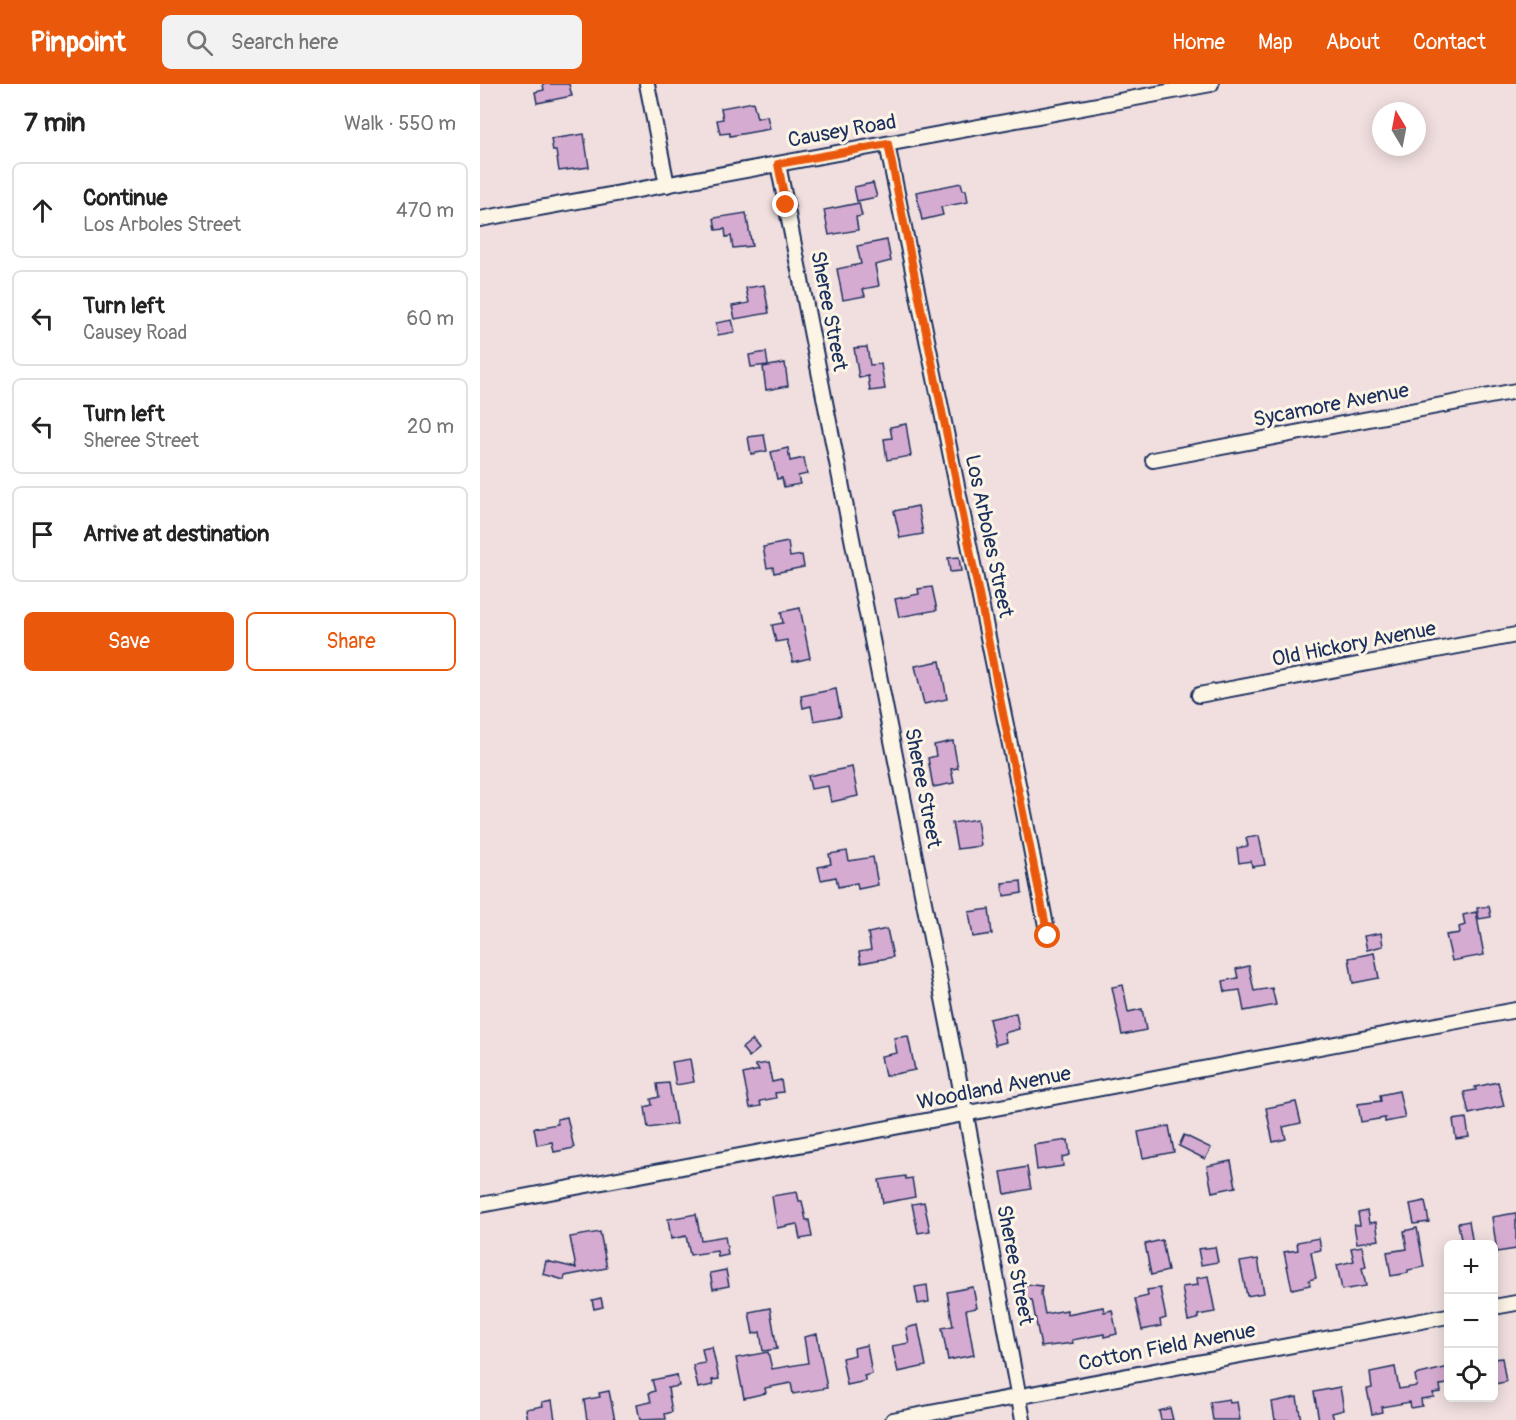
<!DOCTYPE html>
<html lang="en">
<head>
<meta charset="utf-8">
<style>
	:root { --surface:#fff; --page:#f2f2f2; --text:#222; --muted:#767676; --line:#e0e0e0; --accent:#ea580c }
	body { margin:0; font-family:Pangolin,sans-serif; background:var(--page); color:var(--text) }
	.controls { position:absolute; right:18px; bottom:18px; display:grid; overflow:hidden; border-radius:9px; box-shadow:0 3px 15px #0003 }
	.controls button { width:54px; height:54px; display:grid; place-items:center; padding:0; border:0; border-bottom:2px solid var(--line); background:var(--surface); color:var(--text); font:30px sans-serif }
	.compass { position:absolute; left:892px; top:18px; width:54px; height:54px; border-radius:50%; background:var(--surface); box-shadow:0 3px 15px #0003; rotate:350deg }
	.stop { position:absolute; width:18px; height:18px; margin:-14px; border:4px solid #ea580c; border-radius:50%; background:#fff }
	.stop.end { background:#ea580c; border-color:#fff; box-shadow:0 2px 6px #0008 }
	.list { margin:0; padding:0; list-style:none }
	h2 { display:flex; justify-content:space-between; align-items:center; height:78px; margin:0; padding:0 24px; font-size:26px }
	h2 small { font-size:20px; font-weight:400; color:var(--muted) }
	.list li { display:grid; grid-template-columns:39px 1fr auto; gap:18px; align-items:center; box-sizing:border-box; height:96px; margin:0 12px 12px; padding:0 12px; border:2px solid var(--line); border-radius:9px }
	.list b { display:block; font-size:22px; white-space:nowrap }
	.list p { margin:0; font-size:20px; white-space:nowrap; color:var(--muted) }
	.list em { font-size:20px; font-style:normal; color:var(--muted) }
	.actions { display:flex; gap:12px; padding:18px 24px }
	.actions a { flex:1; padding:14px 0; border:2px solid var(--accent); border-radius:9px; text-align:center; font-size:21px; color:var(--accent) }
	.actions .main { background:var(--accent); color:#fff }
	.icon { flex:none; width:33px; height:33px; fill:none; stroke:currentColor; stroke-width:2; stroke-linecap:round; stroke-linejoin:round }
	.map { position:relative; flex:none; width:1036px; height:1336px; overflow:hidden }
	header { display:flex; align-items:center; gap:36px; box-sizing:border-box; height:84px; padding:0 30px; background:var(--accent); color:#fff }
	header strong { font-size:28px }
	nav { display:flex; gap:33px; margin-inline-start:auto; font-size:21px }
	.search { width:420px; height:54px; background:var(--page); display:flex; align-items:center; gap:15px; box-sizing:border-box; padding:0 21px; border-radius:9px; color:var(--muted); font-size:22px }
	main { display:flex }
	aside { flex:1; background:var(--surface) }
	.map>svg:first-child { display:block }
	.building { fill:#d6abd1; stroke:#1b2f5e; stroke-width:1.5 }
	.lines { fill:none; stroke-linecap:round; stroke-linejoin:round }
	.minor-casing { stroke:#1b2f5e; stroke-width:18 }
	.minor { stroke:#fcf5e5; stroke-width:14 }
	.route { stroke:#ea580c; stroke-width:8 }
	.labels { text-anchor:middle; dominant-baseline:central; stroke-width:6; stroke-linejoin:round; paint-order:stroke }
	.street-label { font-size:21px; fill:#1b2f5e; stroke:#fcf5e5 }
</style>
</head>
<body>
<header>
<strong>Pinpoint</strong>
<div class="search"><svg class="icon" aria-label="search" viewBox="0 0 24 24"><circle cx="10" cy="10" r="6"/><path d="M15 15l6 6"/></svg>Search here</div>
<nav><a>Home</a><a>Map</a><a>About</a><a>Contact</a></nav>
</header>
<main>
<aside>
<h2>7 min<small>Walk · 550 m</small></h2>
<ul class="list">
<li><svg class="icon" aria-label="ahead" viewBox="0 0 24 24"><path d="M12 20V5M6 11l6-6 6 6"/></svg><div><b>Continue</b><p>Los Arboles Street</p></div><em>470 m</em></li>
<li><svg class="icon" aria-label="left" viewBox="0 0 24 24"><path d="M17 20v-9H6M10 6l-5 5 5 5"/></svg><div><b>Turn left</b><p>Causey Road</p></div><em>60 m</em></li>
<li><svg class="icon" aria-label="left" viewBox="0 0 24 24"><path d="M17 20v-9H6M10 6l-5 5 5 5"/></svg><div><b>Turn left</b><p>Sheree Street</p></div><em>20 m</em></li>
<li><svg class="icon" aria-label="arrive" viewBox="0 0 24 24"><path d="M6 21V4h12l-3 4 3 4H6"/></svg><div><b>Arrive at destination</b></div></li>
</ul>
<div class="actions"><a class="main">Save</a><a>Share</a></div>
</aside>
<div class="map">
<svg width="1036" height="1336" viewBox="0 0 1036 1336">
	<rect width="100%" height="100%" fill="#f1dfdf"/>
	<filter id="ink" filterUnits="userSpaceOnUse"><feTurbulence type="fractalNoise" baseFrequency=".0167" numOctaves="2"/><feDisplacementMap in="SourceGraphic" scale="12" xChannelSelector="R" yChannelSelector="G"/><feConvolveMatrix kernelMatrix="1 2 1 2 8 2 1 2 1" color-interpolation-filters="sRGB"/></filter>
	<g filter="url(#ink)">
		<g class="building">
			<polygon points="63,0 89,0 92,12 57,19 55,8 64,6"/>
			<polygon points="273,18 277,34 287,32 290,45 250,52 250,49 240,50 237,36 243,35 241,24"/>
			<polygon points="104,50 109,83 79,87 76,67 73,67 71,55"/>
			<polygon points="393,99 397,113 377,117 374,103"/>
			<polygon points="481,99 483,106 486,106 488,118 461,123 463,131 442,136 436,108"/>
			<polygon points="379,119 382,132 376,133 378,146 349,151 344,126"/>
			<polygon points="266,129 272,162 253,164 251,152 246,153 245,145 236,146 234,134"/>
			<polygon points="407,156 411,177 395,181 399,202 383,205 385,212 363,216 357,185 381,180 377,162"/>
			<polygon points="284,201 289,229 255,235 252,222 269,219 266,204"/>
			<polygon points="252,236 255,248 238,251 236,239"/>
			<polygon points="387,263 390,281 401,280 405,305 390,307 388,292 379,294 374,264"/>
			<polygon points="286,268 288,281 271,283 269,271"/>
			<polygon points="305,279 308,302 286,306 283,283"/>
			<polygon points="426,340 431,372 407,376 404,355 412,354 410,343"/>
			<polygon points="284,351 287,367 271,370 268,353"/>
			<polygon points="308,364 310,377 324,374 327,390 318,392 320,400 304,403 302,394 297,395 291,368"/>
			<polygon points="438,422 443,450 420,454 414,427"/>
			<polygon points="308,458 310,473 322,471 324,483 294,489 293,483 287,484 283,463"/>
			<polygon points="479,473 481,487 470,488 468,474"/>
			<polygon points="452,503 457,526 419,533 415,515 439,510 438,505"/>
			<polygon points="320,524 330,574 313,578 307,556 296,558 292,541 303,539 301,528"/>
			<polygon points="460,577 467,615 444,620 435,582"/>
			<polygon points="356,605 361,632 334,637 331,622 323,624 321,612"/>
			<polygon points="473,657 478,684 471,685 474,699 453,703 448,674 456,672 454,661"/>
			<polygon points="372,683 378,712 351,718 348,702 331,705 328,692"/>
			<polygon points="497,735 501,762 477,765 472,739"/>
			<polygon points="779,752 785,781 772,783 771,777 759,779 757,764 768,762 766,754"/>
			<polygon points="367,767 369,777 393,773 398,801 378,805 377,799 358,803 356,793 341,796 338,783 351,780 349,770"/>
			<polygon points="541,797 542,809 524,812 522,799"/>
			<polygon points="1009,822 1011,833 999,835 997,824"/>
			<polygon points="509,825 512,850 493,853 489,828"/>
			<polygon points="996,828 1004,871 972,877 966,851 980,849 979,843 985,841 983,831"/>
			<polygon points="407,845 413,873 381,879 379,868 391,866 388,849"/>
			<polygon points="901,849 903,862 887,866 884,852"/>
			<polygon points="894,869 899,894 873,899 869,874"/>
			<polygon points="769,882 774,907 792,904 796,921 764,927 760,906 745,908 743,897 758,894 756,885"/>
			<polygon points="643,901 648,928 662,925 666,946 642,951 632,903"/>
			<polygon points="536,929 539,945 524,949 526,958 515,961 509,935"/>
			<polygon points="428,952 435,986 405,992 401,972 417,969 414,954"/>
			<polygon points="272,956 279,965 269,973 262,964"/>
			<polygon points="210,975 214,998 196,1001 192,978"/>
			<polygon points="288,979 292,998 301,996 303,1008 295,1009 296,1014 280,1017 281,1022 270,1024 263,990 279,986 275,981"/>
			<polygon points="1018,998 1024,1022 989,1030 984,1008 996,1006 995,1003"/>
			<polygon points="189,999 196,1040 168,1044 165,1023 172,1021 171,1015 179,1013 177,1000"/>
			<polygon points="919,1007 925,1034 905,1038 905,1034 881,1038 878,1020 901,1017 900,1011"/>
			<polygon points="816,1018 821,1039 803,1043 806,1055 793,1058 786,1024"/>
			<polygon points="87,1033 94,1064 74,1068 72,1058 57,1061 54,1044 78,1040 77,1035"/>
			<polygon points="986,1034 989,1053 976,1055 973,1036"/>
			<polygon points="689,1042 694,1068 663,1074 658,1048"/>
			<polygon points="704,1051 731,1064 725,1075 699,1062"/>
			<polygon points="588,1056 590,1071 582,1073 583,1082 557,1086 554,1061"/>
			<polygon points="751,1077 756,1103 732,1108 727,1082"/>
			<polygon points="547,1083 551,1105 525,1110 521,1088"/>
			<polygon points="425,1092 426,1095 432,1094 435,1113 403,1119 399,1096"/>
			<polygon points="317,1108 319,1117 322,1117 326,1136 329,1136 332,1153 320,1155 317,1140 297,1144 292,1112"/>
			<polygon points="945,1117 949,1138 934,1140 930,1120"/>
			<polygon points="444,1118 450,1147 438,1149 432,1120"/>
			<polygon points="887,1127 889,1139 896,1138 899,1156 877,1159 874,1141 880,1141 878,1129"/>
			<polygon points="1036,1129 1036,1165 1017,1168 1012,1133"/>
			<polygon points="216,1130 221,1156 245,1152 248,1171 238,1173 237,1167 210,1171 206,1152 191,1155 188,1135"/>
			<polygon points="989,1137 993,1161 982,1161 978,1139"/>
			<polygon points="937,1144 944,1183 928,1186 928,1189 911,1192 907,1168 927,1165 924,1147"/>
			<polygon points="120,1148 127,1184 85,1192 84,1196 63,1190 66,1177 96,1184 90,1153"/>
			<polygon points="839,1154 841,1166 831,1168 836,1194 829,1196 830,1201 812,1205 804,1168 818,1166 817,1158"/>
			<polygon points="682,1156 688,1187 671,1191 665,1160"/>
			<polygon points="882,1162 886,1183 882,1184 886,1202 862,1206 857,1181 874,1177 871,1164"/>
			<polygon points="735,1163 738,1178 721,1181 718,1165"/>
			<polygon points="778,1175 784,1209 767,1212 760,1178"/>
			<polygon points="246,1186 249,1202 233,1205 230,1189"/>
			<polygon points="728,1192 735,1228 718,1231 718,1235 708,1237 702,1203 718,1201 717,1194"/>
			<polygon points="546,1200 562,1202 561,1210 565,1230 587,1226 587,1230 623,1223 624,1228 632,1226 637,1250 624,1253 624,1250 592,1256 593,1259 561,1263 552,1216 543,1215"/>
			<polygon points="447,1201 449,1218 438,1220 435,1203"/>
			<polygon points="493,1203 497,1224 486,1226 494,1271 468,1276 462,1244 473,1242 467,1208"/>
			<polygon points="680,1204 686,1234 680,1236 681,1242 662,1246 655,1215 668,1212 667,1206"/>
			<polygon points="121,1214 123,1223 114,1225 112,1216"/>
			<polygon points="290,1224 297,1265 283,1267 280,1248 273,1250 269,1228"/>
			<polygon points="438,1241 446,1282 418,1288 412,1262 429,1259 426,1244"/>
			<polygon points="337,1250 347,1304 313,1310 311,1299 285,1304 286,1309 264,1314 256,1274 288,1268 292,1285 328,1279 324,1253"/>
			<polygon points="387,1261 392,1290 384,1292 386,1297 367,1301 362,1274 375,1271 374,1264"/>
			<polygon points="232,1263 239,1295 232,1296 233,1301 218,1304 213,1281 225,1279 222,1265"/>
			<polygon points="1022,1274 1026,1298 1014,1300 1014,1275"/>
			<polygon points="915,1283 919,1305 937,1302 935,1291 969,1283 969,1300 960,1301 961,1308 953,1309 954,1313 941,1315 942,1322 931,1324 930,1318 901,1323 902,1328 892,1330 887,1305 892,1304 890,1288"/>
			<polygon points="197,1291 199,1302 188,1304 192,1328 185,1330 186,1335 160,1336 157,1321 171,1318 169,1309 175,1307 172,1296"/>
			<polygon points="860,1303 864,1326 852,1329 854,1336 839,1336 834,1308"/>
			<polygon points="129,1307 135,1336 107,1336 104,1316 120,1313 119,1309"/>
			<polygon points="817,1313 821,1336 795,1336 792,1318"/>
			<polygon points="749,1315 750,1319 757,1318 760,1336 733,1336 730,1318"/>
			<polygon points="72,1316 75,1336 48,1336 46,1325 63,1322 62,1318"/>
			<polygon points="690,1324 693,1336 681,1336 679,1327"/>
		</g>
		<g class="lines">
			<defs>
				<g id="minor">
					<polyline points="167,0 187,101"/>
					<polyline points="407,60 545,734 568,852"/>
					<polyline points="298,80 486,1031 543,1336"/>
					<polyline points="0,135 731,0"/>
					<polyline points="673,376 1036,307"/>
					<polyline points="719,611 1036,551"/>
					<polyline points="0,1121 1036,926"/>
					<polyline points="1014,1223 1036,1219"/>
					<polyline points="413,1336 968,1232"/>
				</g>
			</defs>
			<use href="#minor" class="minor-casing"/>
			<use href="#minor" class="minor"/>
		</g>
	</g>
	<g class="lines" filter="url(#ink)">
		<polyline class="route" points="306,121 298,80 408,60 568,852"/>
	</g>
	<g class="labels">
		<g class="street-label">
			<text transform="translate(362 47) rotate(-10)">Causey Road</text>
			<text transform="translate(349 227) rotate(79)">Sheree Street</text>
			<text transform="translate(851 321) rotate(-11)">Sycamore Avenue</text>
			<text transform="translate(509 452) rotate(78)">Los Arboles Street</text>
			<text transform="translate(874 560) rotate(-11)">Old Hickory Avenue</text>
			<text transform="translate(443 704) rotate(79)">Sheree Street</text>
			<text transform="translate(514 1004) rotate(-11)">Woodland Avenue</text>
			<text transform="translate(535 1181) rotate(79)">Sheree Street</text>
			<text transform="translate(687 1263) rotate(-11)">Cotton Field Avenue</text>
		</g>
	</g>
</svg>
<div class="controls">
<button>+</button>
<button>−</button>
<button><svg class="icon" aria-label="locate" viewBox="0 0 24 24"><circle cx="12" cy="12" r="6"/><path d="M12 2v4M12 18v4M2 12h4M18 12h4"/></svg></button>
</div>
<svg class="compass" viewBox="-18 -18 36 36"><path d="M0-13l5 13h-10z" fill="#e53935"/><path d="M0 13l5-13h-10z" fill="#767676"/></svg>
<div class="stop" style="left:568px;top:852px"></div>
<div class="stop end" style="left:306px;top:121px"></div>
</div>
</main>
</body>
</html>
